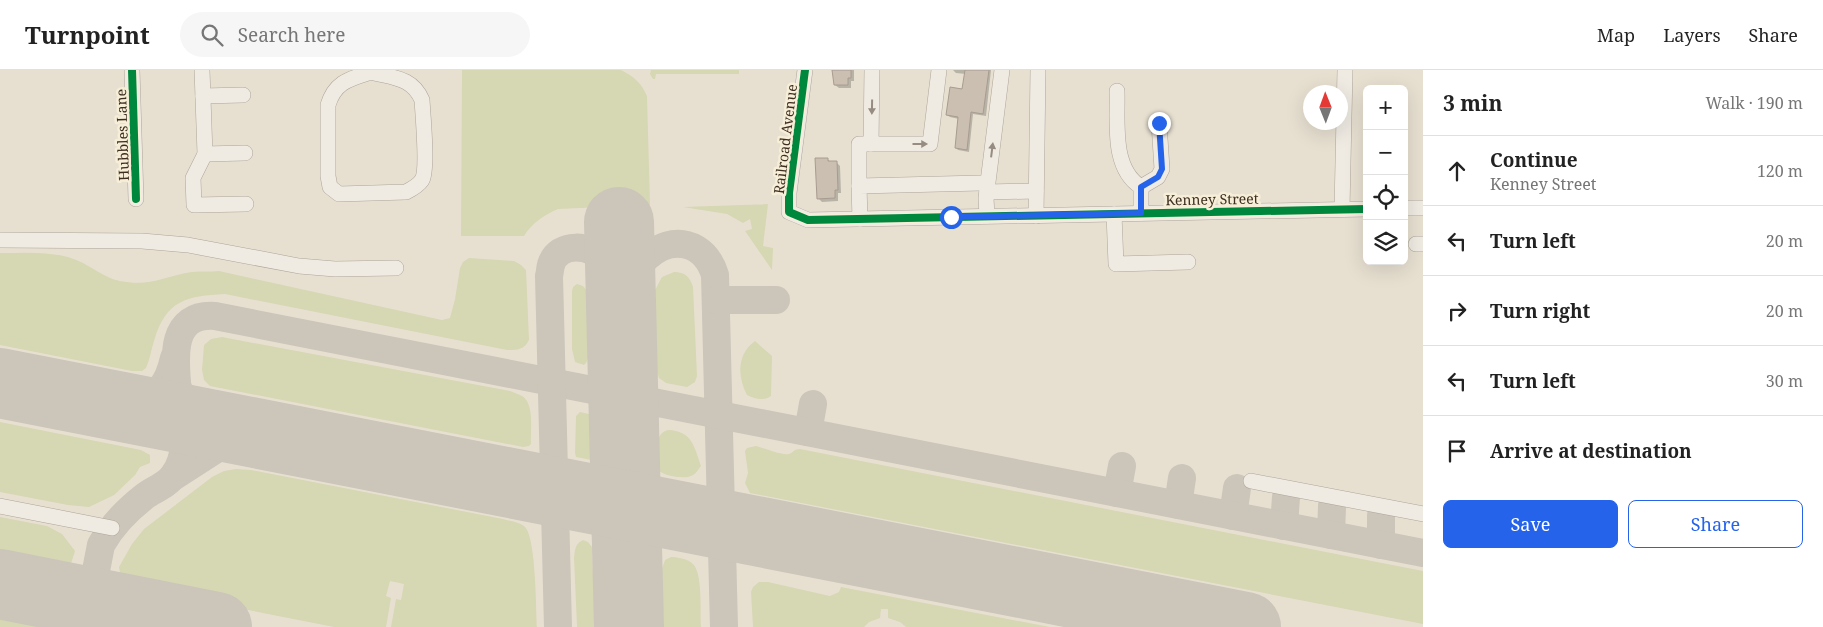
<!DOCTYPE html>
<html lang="en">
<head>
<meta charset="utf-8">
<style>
	:root { --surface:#fff; --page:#f6f6f6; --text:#222; --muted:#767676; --line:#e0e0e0; --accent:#2563eb }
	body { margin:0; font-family:"Noto Serif",serif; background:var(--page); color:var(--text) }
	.controls { position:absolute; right:15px; top:15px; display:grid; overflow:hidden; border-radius:8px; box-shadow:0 5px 20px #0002 }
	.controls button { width:45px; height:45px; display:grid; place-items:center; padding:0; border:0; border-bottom:1px solid var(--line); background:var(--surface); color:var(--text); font:25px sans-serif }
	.compass { position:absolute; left:1303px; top:15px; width:45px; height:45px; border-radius:50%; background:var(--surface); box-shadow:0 5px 20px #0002; rotate:359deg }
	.stop { position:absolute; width:15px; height:15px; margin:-11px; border:4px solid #2563eb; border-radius:50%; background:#fff }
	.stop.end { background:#2563eb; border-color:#fff; box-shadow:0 1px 5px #0008 }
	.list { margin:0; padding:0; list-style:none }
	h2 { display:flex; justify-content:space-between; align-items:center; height:65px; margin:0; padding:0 20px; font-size:21px }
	h2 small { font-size:16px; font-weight:400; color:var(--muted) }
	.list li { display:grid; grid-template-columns:32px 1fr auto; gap:15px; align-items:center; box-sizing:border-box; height:70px; padding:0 20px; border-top:1px solid var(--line) }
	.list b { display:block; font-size:19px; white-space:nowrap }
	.list p { margin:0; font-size:16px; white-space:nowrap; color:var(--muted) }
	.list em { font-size:16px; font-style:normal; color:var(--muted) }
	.actions { display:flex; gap:10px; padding:15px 20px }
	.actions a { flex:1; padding:11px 0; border:1px solid var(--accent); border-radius:8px; text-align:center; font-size:18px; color:var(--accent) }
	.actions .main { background:var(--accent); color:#fff }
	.icon { flex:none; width:28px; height:28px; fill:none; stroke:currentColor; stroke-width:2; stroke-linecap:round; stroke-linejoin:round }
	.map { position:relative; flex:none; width:1423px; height:557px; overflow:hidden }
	header { display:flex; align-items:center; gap:30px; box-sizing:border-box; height:70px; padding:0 25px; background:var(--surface); border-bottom:1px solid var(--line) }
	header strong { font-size:24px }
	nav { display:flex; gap:28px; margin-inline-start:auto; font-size:18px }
	.search { width:350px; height:45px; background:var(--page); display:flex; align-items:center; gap:12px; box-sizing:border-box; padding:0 18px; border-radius:28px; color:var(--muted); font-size:19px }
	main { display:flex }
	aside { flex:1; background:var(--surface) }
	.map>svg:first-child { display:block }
	.green { fill:#d6d7b3 }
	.shadow { fill:#0003 }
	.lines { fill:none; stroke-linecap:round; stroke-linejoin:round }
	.taxiway { stroke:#cbc5ba; stroke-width:28 }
	.runway { stroke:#cbc5ba; stroke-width:70 }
	.building { fill:#cbbfb2; stroke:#a89c90 }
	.minor-casing { stroke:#ada599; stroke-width:16 }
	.minor { stroke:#efebe3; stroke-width:15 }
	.cycleway-casing { stroke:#f7eed8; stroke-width:11 }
	.cycleway { stroke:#00873e; stroke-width:8 }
	.oneway { fill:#968c82 }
	.route { stroke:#2563eb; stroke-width:6 }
	.labels { text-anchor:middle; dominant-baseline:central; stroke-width:5; stroke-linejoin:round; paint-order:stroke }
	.street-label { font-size:14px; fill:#3d2e20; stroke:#f7eed8 }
</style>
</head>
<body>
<header>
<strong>Turnpoint</strong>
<div class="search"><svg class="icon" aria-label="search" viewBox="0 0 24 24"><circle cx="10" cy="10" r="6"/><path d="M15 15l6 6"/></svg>Search here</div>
<nav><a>Map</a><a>Layers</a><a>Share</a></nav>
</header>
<main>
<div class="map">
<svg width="1423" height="557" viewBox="0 0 1423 557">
	<rect width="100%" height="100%" fill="#e7e0d1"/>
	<g class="green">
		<path d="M 462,0 L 621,0 C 634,7 641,12 647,26 L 650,135 L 558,139 C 544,145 532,153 524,166 L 461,166 Z"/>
		<polygon points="651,0 739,0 739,4 656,4 655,9 653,9 650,4"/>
		<polygon points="768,134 763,176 773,178 772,200 745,161 752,159 750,149 743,153 727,144 683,137"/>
		<path d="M 0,183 C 27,183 58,180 83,193 C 96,200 106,208 120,211 C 151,217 165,206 192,202 C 201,201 210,202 219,201 L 442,250 L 450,248 L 455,229 L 460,198 L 463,192 L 469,188 L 514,191 L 521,195 L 526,200 L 529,270 C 524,280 517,280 507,280 L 225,224 C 186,226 166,230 154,271 C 151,280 150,289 146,298 L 142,301 L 132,301 L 0,275 Z"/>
		<path d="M 674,202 C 685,202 690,207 693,217 L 697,306 L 695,312 L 687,317 L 666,313 L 659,308 L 655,296 L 654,234 L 654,222 L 662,207 Z"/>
		<polygon points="577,214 583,216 587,221 589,286 586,293 584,295 575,292 572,279 572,221 573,217"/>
		<path d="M 222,267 L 510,321 C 514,323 519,324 522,326 C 535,334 530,360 531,374 L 529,376 L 523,377 L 210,316 L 204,310 L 202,300 L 204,275 L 211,269 Z"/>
		<path d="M 755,271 L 772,286 L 771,326 C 764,331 754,329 747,325 C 737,306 737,284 755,271 Z"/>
		<polygon points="580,342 589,344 591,349 593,390 591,390 576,387 575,383 576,346"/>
		<polygon points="0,352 141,380 150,385 150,393 140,397 135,405 114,425 89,437 68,435 0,422"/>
		<path d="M 668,360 C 692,361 694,376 701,396 C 698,399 697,403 693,405 C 686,410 663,406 658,400 C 658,387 652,364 668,360 Z"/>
		<path d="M 756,376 C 764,378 783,386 789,384 C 794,382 794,379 800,379 L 1423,501 L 1423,554 L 750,423 L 745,413 L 748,403 L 745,381 L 747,378 Z"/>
		<path d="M 236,399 L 251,400 L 503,449 C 509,451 520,452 525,457 C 536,468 536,539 537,557 L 391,557 L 396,529 L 401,530 L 404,514 L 390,511 L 386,526 L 391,528 L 386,557 L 334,557 L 132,517 C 124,512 120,507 119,497 L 132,474 L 144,459 L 212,407 L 224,401 Z"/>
		<polygon points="0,447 47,456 62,464 75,481 68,503 57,503 0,492"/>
		<path d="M 583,470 L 588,472 L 592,477 L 595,557 L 577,557 L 574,488 C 575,479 575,474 583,470 Z"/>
		<path d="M 671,487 C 678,487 688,489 693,494 C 703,504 700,543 701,557 L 664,557 L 661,502 L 665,490 Z"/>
		<polygon points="759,512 768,512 830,526 839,522 841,517 1050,557 906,557 900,552 888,548 888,539 881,539 880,548 869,552 864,557 753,557 751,522 753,517"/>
		<polygon points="0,537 54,549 59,553 59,557 0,557"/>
	</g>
	<g class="shadow">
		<polygon points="833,0 854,0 854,11 851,11 851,18 839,18 835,15"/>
		<polygon points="953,0 991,0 986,46 973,44 969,82 958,80 956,78 959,49 950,47 947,45 964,21 966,4 956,3"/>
		<polygon points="827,89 831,92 836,92 840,96 841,123 838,123 838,131 822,132 818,128"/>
	</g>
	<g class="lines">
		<g class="taxiway">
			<path d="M 621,230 C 627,215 634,199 647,187 C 673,164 705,172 715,205 L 724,557"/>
			<polyline points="716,230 776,230"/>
			<path d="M 31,317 L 131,336 C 158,327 168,315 174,288"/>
			<path d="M 178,318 C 189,355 229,356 260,362"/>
			<path d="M 118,338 C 144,344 175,348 183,378"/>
			<polyline points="808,362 813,334"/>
			<polyline points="173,407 218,378 233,371 249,367 267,367 365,387"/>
			<polyline points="1117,423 1122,396"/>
			<polyline points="1178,435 1182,408"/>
			<polyline points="1381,445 1381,475"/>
			<polyline points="1233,446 1237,418"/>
			<polyline points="1284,456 1286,427"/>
			<polyline points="1331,465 1332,436"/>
			<path d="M 85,557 L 101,475 C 112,455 127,440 145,426 C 153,420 167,415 173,406 C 180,398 184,384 184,373 C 182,357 180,340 178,323 C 175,291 168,243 215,246 L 1423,483"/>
			<path d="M 558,557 L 549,206 C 550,203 550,198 551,195 C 558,171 592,174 605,191 C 614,202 617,217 621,230"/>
		</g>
		<g class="runway">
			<polyline points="619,152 629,557"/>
			<polyline points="0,313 1246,557"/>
			<polyline points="0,514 217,557"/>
		</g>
	</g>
	<g class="building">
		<polygon points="832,0 851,0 851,8 848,8 848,15 834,15"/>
		<polygon points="965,0 989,0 983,44 971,42 967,80 955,78 958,47 946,45 950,17 962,19"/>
		<polygon points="815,88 828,88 828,91 837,91 838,120 835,120 835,128 817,129"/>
	</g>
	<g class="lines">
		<defs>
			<g id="minor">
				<polyline points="132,0 136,129"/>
				<polyline points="202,0 205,84 193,108 194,135 246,134"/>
				<polyline points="805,0 789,123 789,142 808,150 1367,139"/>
				<path d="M 371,2 C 393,8 412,7 422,30 C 423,46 428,100 422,110 C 418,116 412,119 406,122 L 339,124 L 330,117 L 328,106 L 328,35 C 335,12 349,9 371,2 Z"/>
				<path d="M 1117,21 C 1118,52 1111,98 1141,117 L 1141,143"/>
				<polyline points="203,26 243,25"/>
				<polyline points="871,74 872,0"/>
				<polyline points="205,84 245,83"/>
				<polyline points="859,116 859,74 930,74 939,0"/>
				<polyline points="1141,117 1158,107 1162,99 1159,53"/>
				<polyline points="987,122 1036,121"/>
				<polyline points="1404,138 1423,138"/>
				<polyline points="1342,139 1345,0"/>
				<polyline points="1114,144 1116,194 1188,192"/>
				<polyline points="987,146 986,128 1002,0"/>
				<polyline points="1036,146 1038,0"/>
				<polyline points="860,149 859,116 981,113"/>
				<polyline points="0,170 142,171 188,175 299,196 335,199 396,198"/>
				<polyline points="1416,174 1423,174"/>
				<polyline points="1251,411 1423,444"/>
				<polyline points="0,436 112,458"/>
			</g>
		</defs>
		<use href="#minor" class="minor-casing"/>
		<use href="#minor" class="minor"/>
		<defs>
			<g id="cycleway">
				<polyline points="132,0 136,129"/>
				<polyline points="805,0 789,123 789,142 808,150 1367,139"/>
			</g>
		</defs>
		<use href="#cycleway" class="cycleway-casing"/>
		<use href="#cycleway" class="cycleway"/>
	</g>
	<defs><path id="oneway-solid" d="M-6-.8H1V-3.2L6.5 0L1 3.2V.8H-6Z" transform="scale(1.25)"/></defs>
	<g class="oneway">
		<use href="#oneway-solid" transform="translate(872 37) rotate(91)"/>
		<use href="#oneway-solid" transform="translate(920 74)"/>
		<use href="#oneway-solid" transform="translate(992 80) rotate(-83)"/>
	</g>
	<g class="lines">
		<polyline class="route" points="951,147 1141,143 1141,117 1158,107 1162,99 1159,53"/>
	</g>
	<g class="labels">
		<g class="street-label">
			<text transform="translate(122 65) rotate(-92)">Hubbles Lane</text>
			<text transform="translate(785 69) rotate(-83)">Railroad Avenue</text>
			<text transform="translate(1212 129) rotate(-1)">Kenney Street</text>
		</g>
	</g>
</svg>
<div class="controls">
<button>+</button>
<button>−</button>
<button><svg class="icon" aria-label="locate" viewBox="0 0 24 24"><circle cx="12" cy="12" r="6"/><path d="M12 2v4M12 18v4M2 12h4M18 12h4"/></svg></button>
<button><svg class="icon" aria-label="layers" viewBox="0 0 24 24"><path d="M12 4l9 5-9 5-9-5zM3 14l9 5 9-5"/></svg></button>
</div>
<svg class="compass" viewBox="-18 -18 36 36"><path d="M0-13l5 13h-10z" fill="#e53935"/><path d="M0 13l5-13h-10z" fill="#767676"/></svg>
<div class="stop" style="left:951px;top:147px"></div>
<div class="stop end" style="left:1159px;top:53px"></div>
</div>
<aside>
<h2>3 min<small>Walk · 190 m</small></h2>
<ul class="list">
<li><svg class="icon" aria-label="ahead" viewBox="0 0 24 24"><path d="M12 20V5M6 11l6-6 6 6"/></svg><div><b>Continue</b><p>Kenney Street</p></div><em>120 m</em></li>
<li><svg class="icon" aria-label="left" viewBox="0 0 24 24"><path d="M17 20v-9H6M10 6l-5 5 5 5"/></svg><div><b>Turn left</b></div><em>20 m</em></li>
<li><svg class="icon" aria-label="right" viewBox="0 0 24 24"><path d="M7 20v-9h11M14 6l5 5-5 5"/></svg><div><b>Turn right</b></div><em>20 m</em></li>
<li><svg class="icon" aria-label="left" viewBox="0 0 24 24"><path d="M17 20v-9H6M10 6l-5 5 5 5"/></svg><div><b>Turn left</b></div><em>30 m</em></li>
<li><svg class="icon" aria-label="arrive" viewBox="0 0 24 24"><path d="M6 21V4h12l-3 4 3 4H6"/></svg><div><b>Arrive at destination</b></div></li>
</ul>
<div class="actions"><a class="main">Save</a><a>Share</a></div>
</aside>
</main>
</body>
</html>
